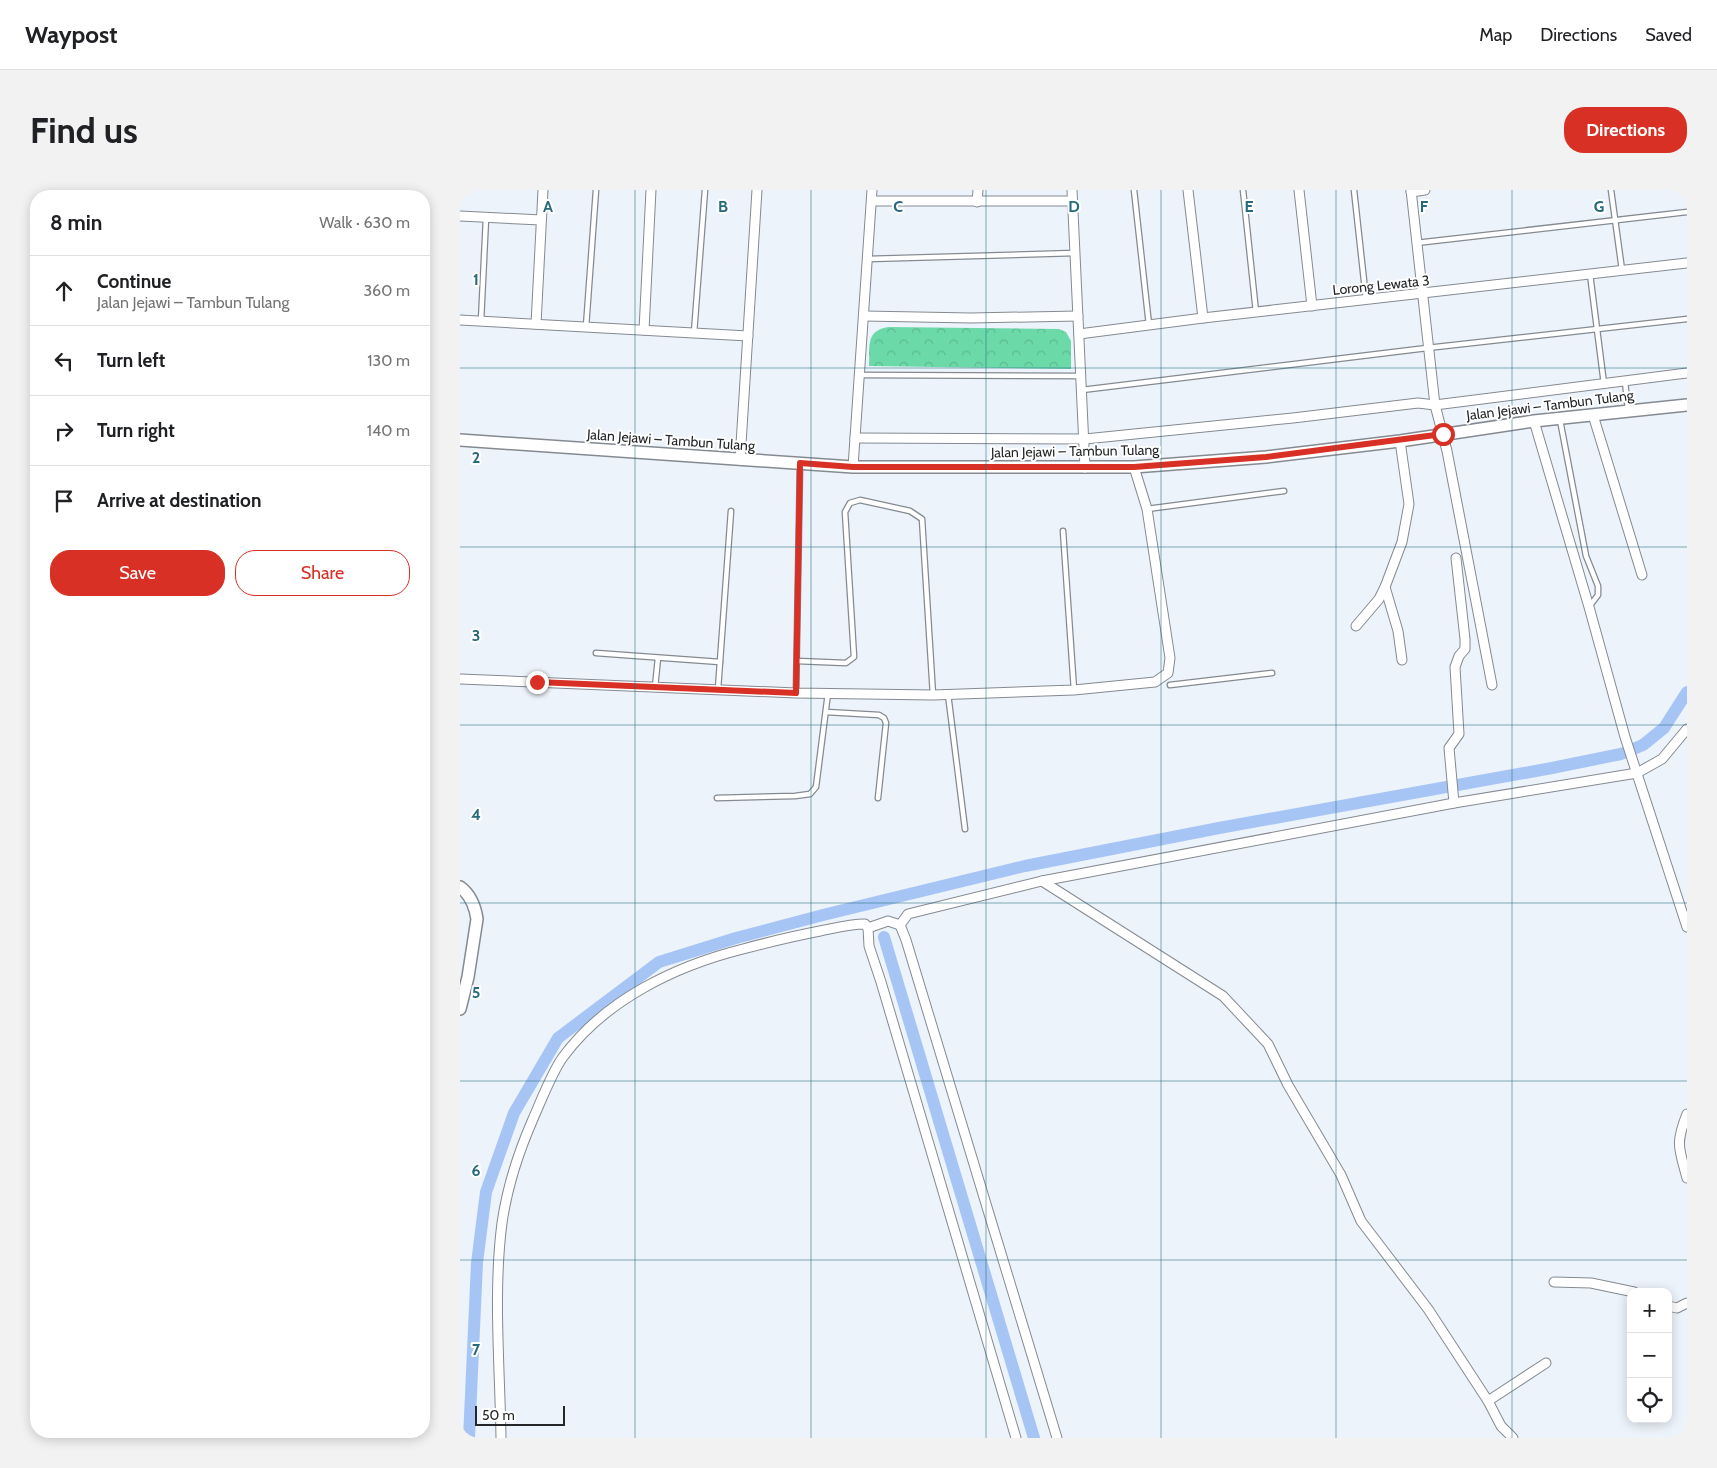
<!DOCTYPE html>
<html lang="en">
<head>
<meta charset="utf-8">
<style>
	:root { --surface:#fff; --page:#f2f2f2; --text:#202124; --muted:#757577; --line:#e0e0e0; --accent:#d93025 }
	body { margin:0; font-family:Cabin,sans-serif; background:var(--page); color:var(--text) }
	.controls { position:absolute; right:15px; bottom:15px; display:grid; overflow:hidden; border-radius:10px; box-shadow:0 2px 12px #0003 }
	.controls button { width:45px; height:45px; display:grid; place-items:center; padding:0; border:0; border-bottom:1px solid var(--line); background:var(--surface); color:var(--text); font:25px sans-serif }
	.scale { position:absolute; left:15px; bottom:12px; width:90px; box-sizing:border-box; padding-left:5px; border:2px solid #242628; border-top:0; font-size:14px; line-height:18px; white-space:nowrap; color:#242628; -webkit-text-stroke:4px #fff; paint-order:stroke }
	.stop { position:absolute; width:15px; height:15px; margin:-11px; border:4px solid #d93025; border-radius:50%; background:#fff }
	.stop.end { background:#d93025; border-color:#fff; box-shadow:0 1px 5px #0008 }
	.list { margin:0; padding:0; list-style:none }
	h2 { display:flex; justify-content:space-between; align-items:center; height:65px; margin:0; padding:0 20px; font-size:21px }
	h2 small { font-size:16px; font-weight:400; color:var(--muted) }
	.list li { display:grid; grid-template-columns:32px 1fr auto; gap:15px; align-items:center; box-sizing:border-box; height:70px; padding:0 20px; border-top:1px solid var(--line) }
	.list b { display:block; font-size:19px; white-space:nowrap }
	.list p { margin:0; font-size:16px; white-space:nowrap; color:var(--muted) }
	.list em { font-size:16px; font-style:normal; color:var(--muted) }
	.actions { display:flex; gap:10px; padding:15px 20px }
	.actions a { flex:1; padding:11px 0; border:1px solid var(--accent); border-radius:20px; text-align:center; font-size:18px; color:var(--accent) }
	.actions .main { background:var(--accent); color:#fff }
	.icon { flex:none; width:28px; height:28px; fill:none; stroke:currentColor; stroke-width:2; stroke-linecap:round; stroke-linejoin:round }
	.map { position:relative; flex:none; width:1227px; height:1248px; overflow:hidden; border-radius:20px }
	header { display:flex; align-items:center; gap:30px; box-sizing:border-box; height:70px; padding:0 25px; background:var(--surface); border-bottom:1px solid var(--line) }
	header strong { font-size:24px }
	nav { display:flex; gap:28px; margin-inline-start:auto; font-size:18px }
	.intro { display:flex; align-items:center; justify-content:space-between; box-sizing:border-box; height:120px; padding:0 30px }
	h1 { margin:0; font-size:35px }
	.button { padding:12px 22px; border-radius:20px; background:var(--accent); color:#fff; font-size:18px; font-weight:700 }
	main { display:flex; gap:30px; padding:0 30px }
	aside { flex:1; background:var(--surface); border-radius:20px; box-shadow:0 2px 12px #0003 }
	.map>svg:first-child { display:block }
	.forest { fill:url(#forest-crowns) }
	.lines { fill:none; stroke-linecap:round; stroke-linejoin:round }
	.canal { stroke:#a7c5f4; stroke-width:12 }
	.service-casing { stroke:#858a91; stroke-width:7 }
	.minor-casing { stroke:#858a91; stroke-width:11 }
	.tertiary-casing { stroke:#858a91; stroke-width:14 }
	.service { stroke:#fff; stroke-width:4.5 }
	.minor { stroke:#fff; stroke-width:9 }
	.tertiary { stroke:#fff; stroke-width:11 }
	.route { stroke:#d93025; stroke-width:6 }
	.grid { fill:none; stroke:#266a7b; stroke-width:1; stroke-opacity:0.55 }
	.labels { text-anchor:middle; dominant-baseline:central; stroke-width:4; stroke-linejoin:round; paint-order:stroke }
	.street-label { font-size:14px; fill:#242628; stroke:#fff }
	.grid-label { font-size:16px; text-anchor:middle; font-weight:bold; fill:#266a7b; stroke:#fff; stroke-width:4; stroke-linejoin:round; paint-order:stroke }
</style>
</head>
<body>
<header>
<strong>Waypost</strong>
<nav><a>Map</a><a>Directions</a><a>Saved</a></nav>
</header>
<div class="intro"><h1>Find us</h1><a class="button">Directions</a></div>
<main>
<aside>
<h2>8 min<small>Walk · 630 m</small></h2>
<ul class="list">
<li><svg class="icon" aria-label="ahead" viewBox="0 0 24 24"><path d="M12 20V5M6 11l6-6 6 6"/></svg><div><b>Continue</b><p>Jalan Jejawi – Tambun Tulang</p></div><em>360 m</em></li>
<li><svg class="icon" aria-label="left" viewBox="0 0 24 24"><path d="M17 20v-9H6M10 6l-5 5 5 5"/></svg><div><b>Turn left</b></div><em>130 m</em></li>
<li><svg class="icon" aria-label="right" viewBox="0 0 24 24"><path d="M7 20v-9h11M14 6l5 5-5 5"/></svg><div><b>Turn right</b></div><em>140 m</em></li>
<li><svg class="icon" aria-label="arrive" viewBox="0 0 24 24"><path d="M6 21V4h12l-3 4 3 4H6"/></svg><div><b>Arrive at destination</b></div></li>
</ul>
<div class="actions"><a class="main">Save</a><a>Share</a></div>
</aside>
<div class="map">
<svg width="1227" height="1248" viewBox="0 0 1227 1248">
	<defs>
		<pattern id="forest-crowns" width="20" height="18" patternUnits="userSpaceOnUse" patternTransform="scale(1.25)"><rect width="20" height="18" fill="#6bd9a8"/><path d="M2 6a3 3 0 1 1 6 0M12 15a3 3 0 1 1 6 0" fill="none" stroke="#5dba91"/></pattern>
	</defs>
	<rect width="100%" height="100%" fill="#ecf3fa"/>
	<path class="forest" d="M 429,137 L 599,139 L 606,142 L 611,151 L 611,179 L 409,176 C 410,157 405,140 429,137 Z"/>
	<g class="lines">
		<g class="canal">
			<polyline points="424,747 574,1248"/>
			<polyline points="9,1248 17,1073 26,1002 54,923 98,848 199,772 276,748 363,725 565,676 759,638 1092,578 1161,564 1183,555 1204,538 1227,502"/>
		</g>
		<defs>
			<g id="service">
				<polyline points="674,0 689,135"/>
				<polyline points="783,0 796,122"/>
				<polyline points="894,0 906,109"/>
				<polyline points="1151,0 1162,80"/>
				<polyline points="956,53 1227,22"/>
				<polyline points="408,69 615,63"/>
				<polyline points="1130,84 1144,194"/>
				<polyline points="21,131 26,28"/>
				<polyline points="126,137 136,0"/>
				<polyline points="234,143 245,0"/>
				<polyline points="400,185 621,186"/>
				<polyline points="1165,191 1168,220"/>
				<polyline points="622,200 967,158 1227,129"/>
				<polyline points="1100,230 1126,366 1138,396 1138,405 1129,417"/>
				<polyline points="687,319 824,301"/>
				<polyline points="603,341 614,500"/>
				<polyline points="136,463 260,472"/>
				<polyline points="337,471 386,473 394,467 385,322 390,313 400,310 450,321 462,329 473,505"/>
				<polyline points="710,495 812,483"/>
				<polyline points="195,497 198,468"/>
				<polyline points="258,499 271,321"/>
				<polyline points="336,503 340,274"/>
				<polyline points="488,504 505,639"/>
				<polyline points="366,522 419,525 424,528 426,533 418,608"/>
				<polyline points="257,608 335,606 350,604 356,597 368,503"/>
			</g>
			<g id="minor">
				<polyline points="612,0 625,278"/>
				<polyline points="728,0 743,128"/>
				<polyline points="839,0 852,116"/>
				<polyline points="951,0 975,215 987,261 1032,495"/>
				<polyline points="951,2 965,0"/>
				<polyline points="412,11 612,11"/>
				<polyline points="517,12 518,0"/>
				<polyline points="0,26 81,30"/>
				<polyline points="404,126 511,128 618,126"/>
				<polyline points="0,130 288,146"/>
				<polyline points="76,134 83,0"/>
				<polyline points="184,140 191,0"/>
				<polyline points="619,144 743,128 1227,73"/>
				<polyline points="1133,225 1182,385"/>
				<polyline points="1074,231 1129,417 1165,547 1227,737"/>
				<polyline points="395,248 625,249 833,228 958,213 975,215 1227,183"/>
				<polyline points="280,270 297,0"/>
				<polyline points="393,277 412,0"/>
				<polyline points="925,397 938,441 942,470"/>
				<polyline points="896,436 919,409 925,397 942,352 949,314 940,251"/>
				<polyline points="0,489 336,503 473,505 614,500 695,492 708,483 710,468 687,319 674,277"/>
				<polyline points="994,613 989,558 999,544 995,477 999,466 1005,459 1005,449 996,368"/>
				<polyline points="582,691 763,806 808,854 828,895 881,985 901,1031 968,1119 1028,1211 1041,1236 1053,1248"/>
				<polyline points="440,735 448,724 582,691 994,613 1177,583 1202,569 1227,539"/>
				<polyline points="440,735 428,731 408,738 409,756 421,792 556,1248"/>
				<polyline points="440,735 446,750 597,1248"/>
				<path d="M 1227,924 C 1215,954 1219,958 1227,988"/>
				<polyline points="1094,1092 1131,1093 1174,1102"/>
				<polyline points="1208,1116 1217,1118 1227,1113"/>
				<polyline points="1028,1211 1086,1173"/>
				<path d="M 41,1248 C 40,1178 33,1102 42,1033 C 47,998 59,961 73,929 C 81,911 92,882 103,867 C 145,810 215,776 283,759 C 309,752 334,746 360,741 C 375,738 390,734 405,734 L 408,738"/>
			</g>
			<g id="tertiary">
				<polyline points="0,250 393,277 674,277 806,267 940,251 1074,231 1227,215"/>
				<path d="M 0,697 C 11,705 15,716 17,729 L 8,787 L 0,819"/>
			</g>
		</defs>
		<use href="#service" class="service-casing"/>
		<use href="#minor" class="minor-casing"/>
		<use href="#tertiary" class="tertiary-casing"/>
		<use href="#service" class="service"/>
		<use href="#minor" class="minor"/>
		<use href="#tertiary" class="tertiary"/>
	</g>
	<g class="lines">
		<polyline class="route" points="77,492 336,503 340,273 393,277 674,277 806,267 983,244"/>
	</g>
	<path class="grid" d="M 175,0 L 175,1248M 351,0 L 351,1248M 526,0 L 526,1248M 701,0 L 701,1248M 876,0 L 876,1248M 1052,0 L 1052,1248M 0,178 L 1227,178M 0,357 L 1227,357M 0,535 L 1227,535M 0,713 L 1227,713M 0,891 L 1227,891M 0,1070 L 1227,1070"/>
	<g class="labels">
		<g class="street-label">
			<text transform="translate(921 95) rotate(-6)">Lorong Lewata 3</text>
			<text transform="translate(1090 215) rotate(-7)">Jalan Jejawi – Tambun Tulang</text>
			<text transform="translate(211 250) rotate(4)">Jalan Jejawi – Tambun Tulang</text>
			<text transform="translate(615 261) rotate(-1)">Jalan Jejawi – Tambun Tulang</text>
		</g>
	</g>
	<g class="grid-label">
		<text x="88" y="22">A</text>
		<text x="263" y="22">B</text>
		<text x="438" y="22">C</text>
		<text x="614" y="22">D</text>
		<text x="789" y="22">E</text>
		<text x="964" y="22">F</text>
		<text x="1139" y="22">G</text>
		<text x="16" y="95">1</text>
		<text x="16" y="273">2</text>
		<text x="16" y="451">3</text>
		<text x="16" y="630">4</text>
		<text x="16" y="808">5</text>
		<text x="16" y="986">6</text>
		<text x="16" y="1165">7</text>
	</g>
</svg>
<div class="controls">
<button>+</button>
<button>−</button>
<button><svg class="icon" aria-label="locate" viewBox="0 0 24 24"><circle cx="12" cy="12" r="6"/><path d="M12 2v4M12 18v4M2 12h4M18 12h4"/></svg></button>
</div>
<div class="scale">50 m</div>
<div class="stop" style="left:983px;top:244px"></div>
<div class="stop end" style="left:77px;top:492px"></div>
</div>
</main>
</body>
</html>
